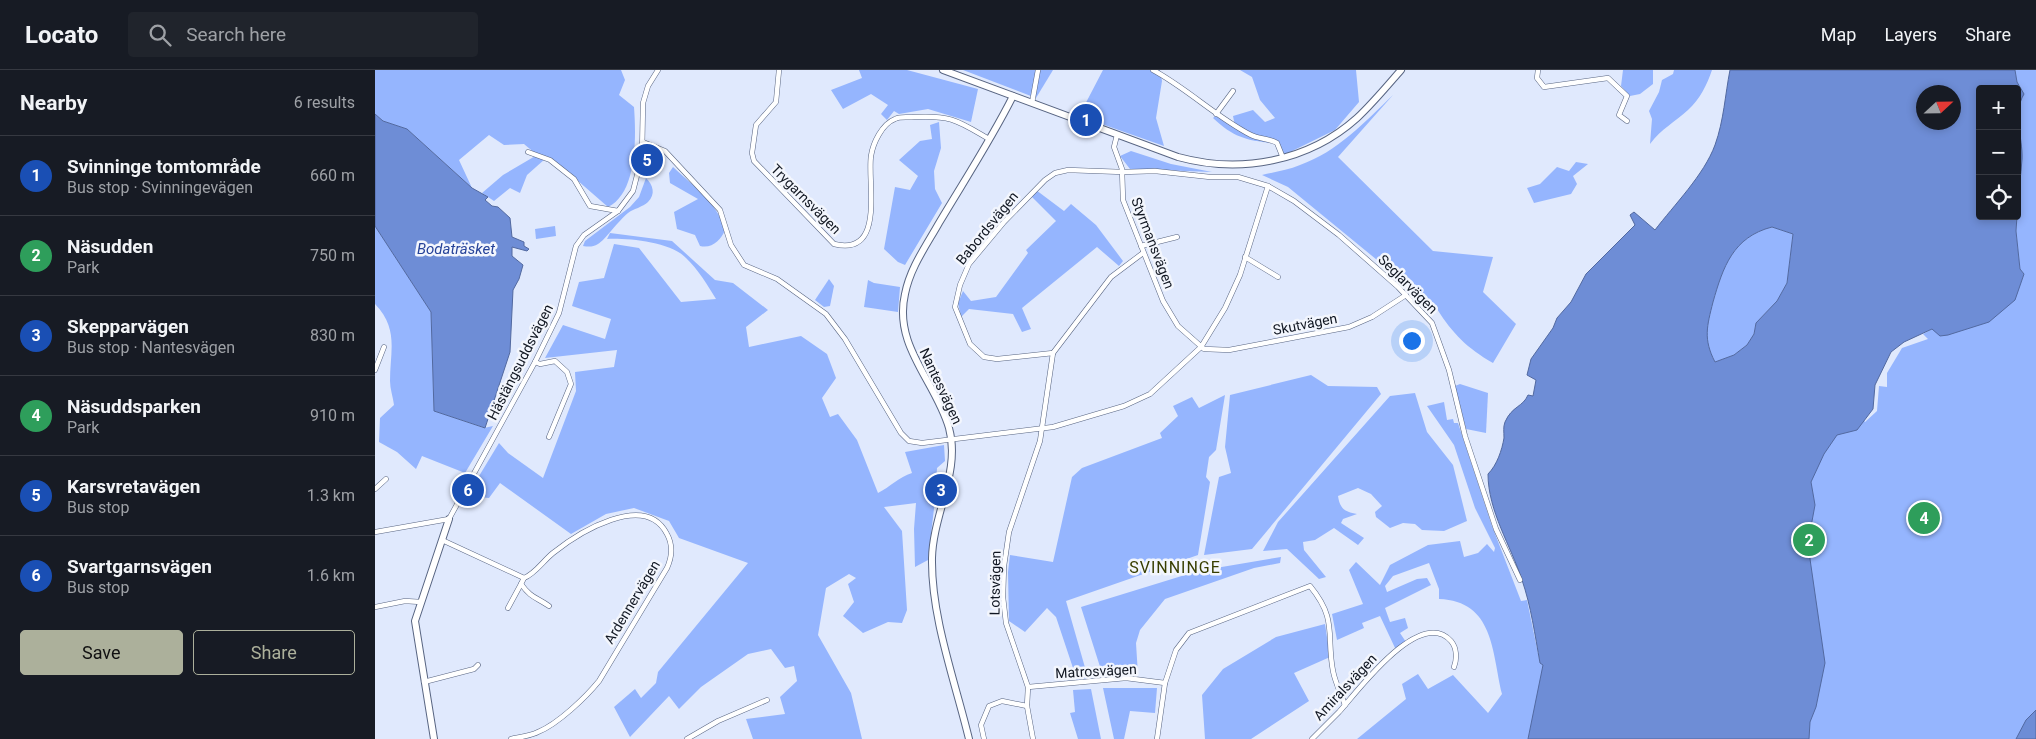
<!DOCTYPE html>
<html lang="en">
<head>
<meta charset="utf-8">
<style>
	:root { --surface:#171b24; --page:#20242c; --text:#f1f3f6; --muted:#9ea1a6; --line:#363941; --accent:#acb09b }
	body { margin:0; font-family:Roboto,sans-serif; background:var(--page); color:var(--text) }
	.controls { position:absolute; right:15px; top:15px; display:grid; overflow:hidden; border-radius:5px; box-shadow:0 2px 8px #0003 }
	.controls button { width:45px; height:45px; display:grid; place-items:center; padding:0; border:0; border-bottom:1px solid var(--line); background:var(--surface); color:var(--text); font:25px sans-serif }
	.compass { position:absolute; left:1541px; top:15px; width:45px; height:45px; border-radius:50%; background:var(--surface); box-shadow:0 2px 8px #0003; rotate:68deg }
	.you { position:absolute; left:1036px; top:270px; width:18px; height:18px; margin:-12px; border:4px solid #fff; border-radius:50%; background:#1a73e8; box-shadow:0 0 0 8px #1a73e833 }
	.badge { display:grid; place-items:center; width:32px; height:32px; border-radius:50%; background:var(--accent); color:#fff; font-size:16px; font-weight:700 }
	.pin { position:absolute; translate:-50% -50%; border:2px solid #fff; box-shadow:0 1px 5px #0006 }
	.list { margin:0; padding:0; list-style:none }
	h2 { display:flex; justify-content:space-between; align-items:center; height:65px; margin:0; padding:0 20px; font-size:21px }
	h2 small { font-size:16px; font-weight:400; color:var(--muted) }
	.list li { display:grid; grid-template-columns:32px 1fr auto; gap:15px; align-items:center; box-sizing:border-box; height:80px; padding:0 20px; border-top:1px solid var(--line) }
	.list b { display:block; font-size:19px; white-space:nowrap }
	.list p { margin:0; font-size:16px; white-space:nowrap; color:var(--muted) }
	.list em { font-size:16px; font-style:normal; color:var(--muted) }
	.actions { display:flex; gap:10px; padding:15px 20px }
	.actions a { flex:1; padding:11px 0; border:1px solid var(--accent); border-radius:5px; text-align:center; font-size:18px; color:var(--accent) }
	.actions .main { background:var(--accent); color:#111 }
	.icon { flex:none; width:28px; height:28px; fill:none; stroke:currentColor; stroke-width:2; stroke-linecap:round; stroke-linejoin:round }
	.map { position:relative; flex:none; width:1661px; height:669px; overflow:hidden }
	header { display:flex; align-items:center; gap:30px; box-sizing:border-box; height:70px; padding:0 25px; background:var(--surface); border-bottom:1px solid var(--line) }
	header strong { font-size:24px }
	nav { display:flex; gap:28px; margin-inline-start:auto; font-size:18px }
	.search { width:350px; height:45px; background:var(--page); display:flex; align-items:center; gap:12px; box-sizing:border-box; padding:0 18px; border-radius:5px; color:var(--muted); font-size:19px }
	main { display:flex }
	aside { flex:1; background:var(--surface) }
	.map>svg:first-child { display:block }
	.green { fill:#95b5fe }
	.water { fill:#6e8dd6; stroke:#5269a0; fill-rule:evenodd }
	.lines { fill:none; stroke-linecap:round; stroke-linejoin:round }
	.street-casing { stroke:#586582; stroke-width:5.5 }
	.secondary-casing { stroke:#586582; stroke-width:8 }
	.street { stroke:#fff; stroke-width:4.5 }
	.secondary { stroke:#fff; stroke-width:6 }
	.labels { text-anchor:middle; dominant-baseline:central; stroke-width:5; stroke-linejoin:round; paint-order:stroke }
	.street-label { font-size:14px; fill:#101621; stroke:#f3f6fd }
	.water-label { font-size:15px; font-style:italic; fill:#264399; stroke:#f3f6fd }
	.quarter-label { font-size:16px; letter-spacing:1px; fill:#383e00; stroke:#f3f6fd }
</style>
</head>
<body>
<header>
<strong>Locato</strong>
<div class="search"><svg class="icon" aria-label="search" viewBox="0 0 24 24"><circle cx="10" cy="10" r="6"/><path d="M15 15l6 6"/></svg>Search here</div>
<nav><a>Map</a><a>Layers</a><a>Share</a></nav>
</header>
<main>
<aside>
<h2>Nearby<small>6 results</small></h2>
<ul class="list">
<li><span class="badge" style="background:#1a4fb4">1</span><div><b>Svinninge tomtområde</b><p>Bus stop · Svinningevägen</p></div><em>660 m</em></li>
<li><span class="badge" style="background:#2e9e5b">2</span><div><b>Näsudden</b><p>Park</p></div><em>750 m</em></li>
<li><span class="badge" style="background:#1a4fb4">3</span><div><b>Skepparvägen</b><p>Bus stop · Nantesvägen</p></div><em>830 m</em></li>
<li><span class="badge" style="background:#2e9e5b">4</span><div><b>Näsuddsparken</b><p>Park</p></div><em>910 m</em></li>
<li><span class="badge" style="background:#1a4fb4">5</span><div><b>Karsvretavägen</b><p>Bus stop</p></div><em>1.3 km</em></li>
<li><span class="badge" style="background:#1a4fb4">6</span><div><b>Svartgarnsvägen</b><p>Bus stop</p></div><em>1.6 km</em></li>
</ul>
<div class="actions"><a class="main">Save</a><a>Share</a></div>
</aside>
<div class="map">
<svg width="1661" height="669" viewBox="0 0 1661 669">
	<rect width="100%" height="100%" fill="#e0e9fd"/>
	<g class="green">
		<path d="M 0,0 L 246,0 L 250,10 L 244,25 L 259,37 C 261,64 263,123 233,137 L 179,90 L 170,89 L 152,105 L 145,123 L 135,118 L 119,131 L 107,123 L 128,105 L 162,85 L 149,74 L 129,75 L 114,65 L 84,90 L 97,118 L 32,59 L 8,51 L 0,44 Z"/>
		<polygon points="484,0 532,0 603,19 596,52 553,39 524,44 519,41 512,50 506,44 513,35 496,24 468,39 456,20 487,8"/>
		<polygon points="588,0 678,0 661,28"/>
		<polygon points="728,0 785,0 787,11 781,48 789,76 704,46"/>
		<path d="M 865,0 L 981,0 L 984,32 L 960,60 L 909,85 L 899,73 C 872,71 858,67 838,48 L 841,45 L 860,56 L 858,46 L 878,40 L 890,52 L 900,48 L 885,30 L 877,7 Z"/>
		<polygon points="1248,0 1278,0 1278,14 1265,24 1255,26 1246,16"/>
		<path d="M 1299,0 L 1337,0 C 1332,15 1325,29 1313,40 C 1300,52 1286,59 1275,74 L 1277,49 L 1274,41 L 1284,22 L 1287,10 L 1298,4 Z"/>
		<polygon points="1640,0 1661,0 1661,669 1253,669 1446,271 1490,352 1502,341 1504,316 1512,317 1512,303 1527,278 1553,269 1548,264 1557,259 1619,247 1647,209 1649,204 1645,199 1641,161 1647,87 1643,50 1646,18 1642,12"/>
		<path d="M 1018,25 L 963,87 L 1058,181 L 1118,187 L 1108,222 L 1141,254 L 1118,293 C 1092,278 1078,264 1062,239 L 1056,240 L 1024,208 L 913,117 L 887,105 C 899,102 913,100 925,95 C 962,82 990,52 1018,25 Z"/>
		<polygon points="564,52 566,78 559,101 560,119 567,133 530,195 523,192 509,179 520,117 535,120 543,106 524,90 545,71 557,69 555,55"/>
		<polygon points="756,81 796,94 837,102 755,99 745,86"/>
		<polygon points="1201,92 1213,94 1198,106 1202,114 1196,124 1159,133 1152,118 1165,114 1182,97 1194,101"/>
		<path d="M 298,97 C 318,116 343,133 350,160 C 346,170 337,179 325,176 L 320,165 L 302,159 L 299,142 L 323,129 L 295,113 L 294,103 Z"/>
		<path d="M 271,108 C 278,115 281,124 273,132 C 268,137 258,139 253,143 C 244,150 229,171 223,174 C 218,177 214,177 208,176 L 210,171 L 255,137 L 264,127 Z"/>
		<polygon points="661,120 689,141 696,134 721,155 748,191 744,196 722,177 647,238 656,259 647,262 638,244 594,239 586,247 583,233 588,221 596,231 621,227 653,183 651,180 681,151 657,127"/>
		<path d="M 0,156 L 56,242 L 59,341 L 109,358 L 118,356 L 90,403 L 47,386 L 41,399 L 22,382 L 4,372 L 5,348 L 19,335 C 18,327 15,319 15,311 C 15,281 24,259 0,234 Z"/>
		<polygon points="180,156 181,166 161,169 160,159"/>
		<path d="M 1397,157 L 1418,164 L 1412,213 L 1402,231 L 1381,253 L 1379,264 L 1372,275 L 1359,285 L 1340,292 C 1328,269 1331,256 1338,232 C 1348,196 1358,167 1397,157 Z"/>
		<path d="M 235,163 L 297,171 L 340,210 L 358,213 L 393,240 L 371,257 L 374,277 L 426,266 L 452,284 L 461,308 L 447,328 L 455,347 L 463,344 L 482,370 L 503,423 C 515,417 524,407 537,403 L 530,382 L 569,375 L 570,391 L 562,398 L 560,430 L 553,490 L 540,497 L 539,459 L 541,433 L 509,437 L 527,461 L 532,540 L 527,553 L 513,552 L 488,563 L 468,546 L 479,532 L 473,514 L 481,508 L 474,504 L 451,518 L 443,565 L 476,623 L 487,669 L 378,669 L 371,649 L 410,644 L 405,627 L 422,611 L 419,596 L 410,598 L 396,579 L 373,584 L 326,617 L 304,639 L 294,626 L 255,667 L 239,637 L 260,619 L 266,628 L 281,613 L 283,602 L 373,493 L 304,468 L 294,451 L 259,438 L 231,444 L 196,464 L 125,413 L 114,428 L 92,426 L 124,373 L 133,383 L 168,408 L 201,321 L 200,302 L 239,297 L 242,280 L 170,288 L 188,255 L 230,269 L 236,249 L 197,236 L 204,212 L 229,208 L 239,174 L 264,178 L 306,232 L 341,229 C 333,216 323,199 311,188 C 296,172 253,168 232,169 Z"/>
		<polygon points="454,209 459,216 455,236 449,237 440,230"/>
		<polygon points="493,210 499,213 525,217 523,242 489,237"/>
		<polygon points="936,305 953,316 1002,317 1006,324 877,479 829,485 844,407 856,403 850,377 855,325"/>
		<polygon points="1085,314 1113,323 1111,363 1091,359 1080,316"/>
		<path d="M 1040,323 L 1052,362 L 1078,395 L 1092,451 L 1069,461 L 1047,460 L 1040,454 L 1028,453 L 1015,458 L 1001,447 L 1000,442 L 1007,436 L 996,424 L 983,418 L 963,426 C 965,439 970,442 982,444 L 968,449 L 966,453 L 989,468 L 983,475 L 959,458 L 940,470 L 928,472 L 929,480 L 951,507 L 944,509 L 912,479 L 888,481 L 903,452 L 1015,326 Z"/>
		<polygon points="850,325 841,380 834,387 831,407 835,412 823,485 691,531 713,608 702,610 681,547 672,538 650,562 634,551 633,502 635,485 678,492 697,407 707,398 787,368 785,363 803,346 798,336 817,327 824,338"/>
		<path d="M 1069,332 L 1072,350 L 1078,349 L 1079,353 L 1083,353 L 1117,456 L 1146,531 L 1152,530 L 1165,593 L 1169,595 L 1156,661 L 1153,669 L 982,669 L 1031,629 L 1027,614 L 1043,604 L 1053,619 L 1078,605 L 1113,643 L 1127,624 C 1117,582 1119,531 1064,529 L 1064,519 L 1054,493 L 1018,506 L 1010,516 L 1012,522 L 1042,509 L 1052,508 L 1056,515 L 1010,538 L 1015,552 L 1030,548 L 1033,558 L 1025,563 L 1031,572 L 1021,580 L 1005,546 L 987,553 L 989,558 L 962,570 L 957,544 L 988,534 L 974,500 L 981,492 L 1005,515 L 1015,495 L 1053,475 L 1085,471 L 1089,487 L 1103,483 L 1112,474 L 1119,482 L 1120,478 L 1100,438 L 1079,375 L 1052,336 Z"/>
		<polygon points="906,487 905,493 879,498 790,529 765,560 761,573 763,605 727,603 706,537 823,501"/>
		<polygon points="950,554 955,587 919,603 934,631 876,669 830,669 827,625 848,599 901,567"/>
		<polygon points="728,618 782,618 780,643 755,641 749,669 739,669"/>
		<polygon points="716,619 726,669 703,669 695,643 700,642 698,620"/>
	</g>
	<g class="water">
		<path d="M 1355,0 L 1640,0 L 1642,12 L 1649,24 C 1637,44 1648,68 1647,89 C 1646,106 1643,123 1642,140 L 1642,19 L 1605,19 L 1605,146 L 1642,146 L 1641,161 L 1645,199 L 1649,204 L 1640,230 L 1614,252 L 1573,265 L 1565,266 L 1557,259 L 1529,272 L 1516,282 L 1500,315 L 1498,339 L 1482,360 L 1462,365 L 1449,384 L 1436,412 L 1440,435 L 1435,462 L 1435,489 L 1450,593 L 1441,637 L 1435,652 L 1434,669 L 1153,669 L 1168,595 L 1165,593 C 1160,565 1156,536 1147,510 C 1136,476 1113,441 1113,404 C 1122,395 1127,380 1129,368 C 1129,362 1128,357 1130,352 C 1137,336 1148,337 1153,325 L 1158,326 L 1161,310 L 1152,305 L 1156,289 L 1178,258 L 1182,248 L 1196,232 L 1211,204 L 1260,155 L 1255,145 L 1259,142 L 1280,160 C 1299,135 1329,105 1340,75 C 1349,50 1350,25 1355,0 ZM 1578,22 L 1578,52 L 1548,52 L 1548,22 ZM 1397,157 L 1418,164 L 1412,213 L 1402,231 L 1381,253 L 1379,264 L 1372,275 L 1359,285 L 1340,292 C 1328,269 1332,256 1338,232 C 1348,197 1358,167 1397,157 Z"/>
		<polygon points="0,44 8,51 32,59 97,118 113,127 110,130 117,136 123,137 135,148 137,167 149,172 149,176 154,179 152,181 137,177 137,186 148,195 144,209 138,220 135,282 110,358 59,341 56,242 0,156"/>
		<polygon points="1661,640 1661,669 1641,669 1651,650"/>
	</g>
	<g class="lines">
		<defs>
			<g id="street">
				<path d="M 404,0 L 401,32 L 381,55 L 377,83 L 379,91 L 459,174 C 511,187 492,113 496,86 C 498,73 507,54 520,49 C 525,46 534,48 539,47 C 577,45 583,51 614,69"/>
				<path d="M 778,0 C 813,19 841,47 876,65 C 884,69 893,68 902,73 L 908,88"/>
				<polyline points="1163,0 1162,8 1169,17 1233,8 1252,26 1244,45 1252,51"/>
				<polyline points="657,33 663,0"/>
				<polyline points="841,44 858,21"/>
				<polyline points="742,65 739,77 747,99 748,130 788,231 803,256 829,279 854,280 974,257 997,247 1031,225"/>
				<polyline points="268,72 290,81 345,140 356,175 369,195 402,209 451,244 470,269 526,363 534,371 547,373 678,357 749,336 775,324 826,277 850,238 865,205 893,116"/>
				<polyline points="153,82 175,90 199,109 215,136 243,141"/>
				<polyline points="766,176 802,167"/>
				<polyline points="870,187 903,207"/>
				<polyline points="678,283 622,289 609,287 595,274 580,237 585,215 594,194 629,152 670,110 680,103 693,100 748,102 780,101 835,107 863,107 893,116 919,131 964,165 1023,217 1057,253 1074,300 1090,366 1121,459 1145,510"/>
				<polyline points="160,292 165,294 180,291 192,302 196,314 174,367"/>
				<polyline points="0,300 9,277"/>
				<polyline points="0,419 11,409"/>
				<polyline points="0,462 74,449 160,292 184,243 201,176 209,165 243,141 258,121 267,86 268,33 273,16 283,0"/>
				<path d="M 67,470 L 149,508 C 160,504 168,491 178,483 C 203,463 270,421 292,464 C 298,475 297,487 292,498 L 224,611 C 211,627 183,654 163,662 C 155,666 145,667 136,669"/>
				<path d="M 149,508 L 146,514 C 156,528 161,527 174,536"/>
				<polyline points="0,537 30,531 46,532"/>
				<polyline points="133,538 146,514"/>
				<polyline points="49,612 99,599 103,595"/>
				<polyline points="653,617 751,608 790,613"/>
				<polyline points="312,669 343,651 392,630"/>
				<polyline points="609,669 606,655 614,636 627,631 652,636"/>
				<polyline points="658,669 652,636 653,617 631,553 628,527 629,496 634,462 665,371 678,283 736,207 768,183"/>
				<path d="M 782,669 L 790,613 L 801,580 L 814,563 L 935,516 C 963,550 951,565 958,601 C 960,612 966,624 970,635"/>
				<path d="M 937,669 C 946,660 955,651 964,642 C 982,622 1045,536 1076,571 C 1082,578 1082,589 1079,597"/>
			</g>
			<g id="secondary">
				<path d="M 568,0 L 803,87 C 865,104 933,92 982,48 C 998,33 1012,16 1026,0"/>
				<polyline points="59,669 40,551 74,449"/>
				<path d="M 594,669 C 580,611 556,547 557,488 C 558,444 586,401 574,358 C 561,312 518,276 530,224 C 535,198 551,176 564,153 C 589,111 616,70 638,26"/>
			</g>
		</defs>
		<use href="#street" class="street-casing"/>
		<use href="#secondary" class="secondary-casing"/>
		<use href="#street" class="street"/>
		<use href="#secondary" class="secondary"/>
	</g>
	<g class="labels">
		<g class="street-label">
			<text transform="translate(431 129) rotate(45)">Trygarnsvägen</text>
			<text transform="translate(612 158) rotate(-51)">Babordsvägen</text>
			<text transform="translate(778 173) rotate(69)">Styrmansvägen</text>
			<text transform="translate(1033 214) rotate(45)">Seglarvägen</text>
			<text transform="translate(930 254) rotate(-11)">Skutvägen</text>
			<text transform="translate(145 292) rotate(-63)">Hästängsuddsvägen</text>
			<text transform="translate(566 316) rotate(65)">Nantesvägen</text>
			<text transform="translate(620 513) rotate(-89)">Lotsvägen</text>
			<text transform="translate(257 532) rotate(-59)">Ardennervägen</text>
			<text transform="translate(721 601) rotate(-3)">Matrosvägen</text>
			<text transform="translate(970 617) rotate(-47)">Amiralsvägen</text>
		</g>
		<g class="water-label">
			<text x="81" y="179">Bodaträsket</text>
		</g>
		<g class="quarter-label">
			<text x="800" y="497">SVINNINGE</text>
		</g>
	</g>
</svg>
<div class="controls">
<button>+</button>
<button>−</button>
<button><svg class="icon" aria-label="locate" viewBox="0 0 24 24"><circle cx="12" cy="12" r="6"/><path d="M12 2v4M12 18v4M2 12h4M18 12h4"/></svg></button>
</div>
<svg class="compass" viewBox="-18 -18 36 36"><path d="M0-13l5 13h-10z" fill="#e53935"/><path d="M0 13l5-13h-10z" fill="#9ea1a6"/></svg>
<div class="you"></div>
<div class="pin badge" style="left:711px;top:50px;background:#1a4fb4">1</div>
<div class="pin badge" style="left:1434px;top:470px;background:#2e9e5b">2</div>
<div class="pin badge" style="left:566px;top:420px;background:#1a4fb4">3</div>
<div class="pin badge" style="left:1549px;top:448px;background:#2e9e5b">4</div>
<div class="pin badge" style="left:272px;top:90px;background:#1a4fb4">5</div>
<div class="pin badge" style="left:93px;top:420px;background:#1a4fb4">6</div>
</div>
</main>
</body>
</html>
